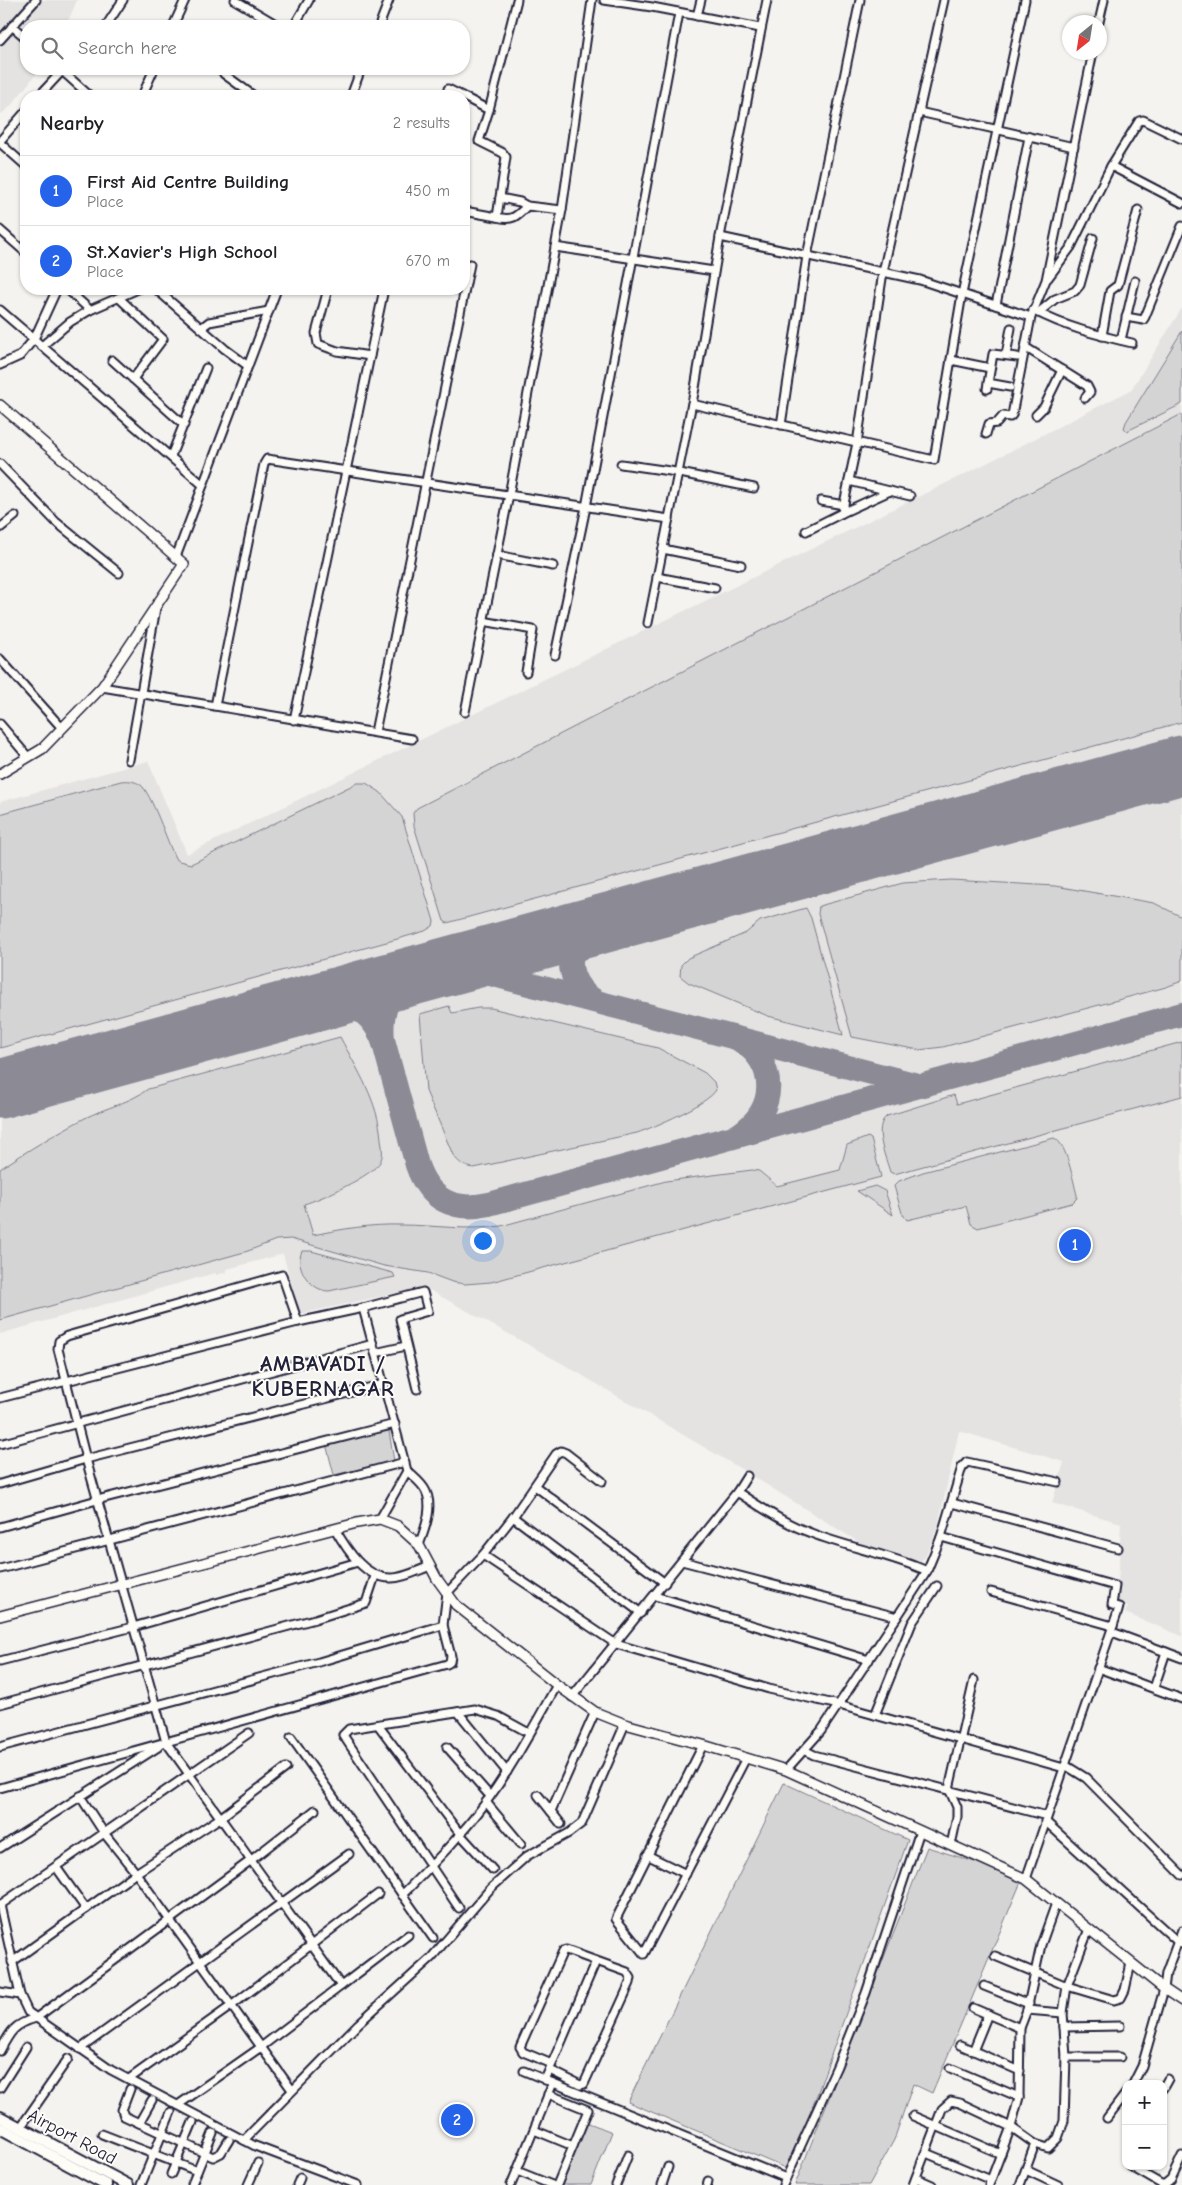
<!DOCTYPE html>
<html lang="en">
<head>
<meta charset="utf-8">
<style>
	:root { --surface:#fff; --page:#f2f2f2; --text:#202124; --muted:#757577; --line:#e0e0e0; --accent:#2563eb }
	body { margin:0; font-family:"Comic Neue",sans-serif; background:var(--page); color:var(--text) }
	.controls { position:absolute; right:15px; bottom:15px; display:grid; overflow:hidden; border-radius:10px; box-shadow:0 1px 4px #0004 }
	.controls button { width:45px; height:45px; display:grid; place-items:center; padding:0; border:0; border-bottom:1px solid var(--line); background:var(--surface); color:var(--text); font:25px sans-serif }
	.compass { position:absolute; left:1062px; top:15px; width:45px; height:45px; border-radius:50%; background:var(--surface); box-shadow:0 1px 4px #0004; rotate:210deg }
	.you { position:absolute; left:482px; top:1240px; width:18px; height:18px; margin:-12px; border:4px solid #fff; border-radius:50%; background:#1a73e8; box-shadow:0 0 0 8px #1a73e833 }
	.badge { display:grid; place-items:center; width:32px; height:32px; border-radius:50%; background:var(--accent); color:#fff; font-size:16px; font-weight:700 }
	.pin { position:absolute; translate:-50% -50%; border:2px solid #fff; box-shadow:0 1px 5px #0006 }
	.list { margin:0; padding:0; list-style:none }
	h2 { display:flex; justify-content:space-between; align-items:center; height:65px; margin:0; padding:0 20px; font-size:21px }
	h2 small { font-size:16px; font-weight:400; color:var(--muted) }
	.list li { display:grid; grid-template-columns:32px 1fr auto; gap:15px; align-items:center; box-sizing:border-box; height:70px; padding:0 20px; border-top:1px solid var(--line) }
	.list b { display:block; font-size:19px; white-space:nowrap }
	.list p { margin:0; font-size:16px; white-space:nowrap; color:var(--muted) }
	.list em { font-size:16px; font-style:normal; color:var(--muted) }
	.icon { flex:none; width:28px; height:28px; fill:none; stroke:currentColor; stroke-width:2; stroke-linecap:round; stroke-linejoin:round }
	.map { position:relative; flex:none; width:1182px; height:2185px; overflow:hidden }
	.search { position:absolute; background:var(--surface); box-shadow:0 1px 4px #0004; left:20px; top:20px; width:450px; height:55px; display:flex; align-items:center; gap:12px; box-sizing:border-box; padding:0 18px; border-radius:20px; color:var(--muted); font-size:19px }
	.panel { position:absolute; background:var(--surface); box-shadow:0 1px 4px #0004; left:20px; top:90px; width:450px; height:205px; border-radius:20px }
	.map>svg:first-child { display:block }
	.built { fill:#e4e3e2 }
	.green { fill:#d5d4d5; stroke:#7c7b88 }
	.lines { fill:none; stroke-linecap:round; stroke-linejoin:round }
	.taxiway { stroke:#8b8a95; stroke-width:24 }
	.runway { stroke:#8b8a95; stroke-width:59 }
	.minor-casing { stroke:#22223b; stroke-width:11 }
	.tertiary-casing { stroke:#22223b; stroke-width:12 }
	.secondary-casing { stroke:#22223b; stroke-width:14 }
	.minor { stroke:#fdfcf7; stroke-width:7 }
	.tertiary { stroke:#fdfcf7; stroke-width:9 }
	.secondary { stroke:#fdfcf7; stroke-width:10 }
	.labels { text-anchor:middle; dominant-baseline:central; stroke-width:4; stroke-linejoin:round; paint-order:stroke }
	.street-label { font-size:18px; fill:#22223b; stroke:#fdfcf7 }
	.district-label { font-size:22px; font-weight:bold; letter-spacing:1px; fill:#22223b; stroke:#fdfcf7 }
</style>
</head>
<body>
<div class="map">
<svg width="1182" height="2185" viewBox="0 0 1182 2185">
	<rect width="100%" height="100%" fill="#f4f3ef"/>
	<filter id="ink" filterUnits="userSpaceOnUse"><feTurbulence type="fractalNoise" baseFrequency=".02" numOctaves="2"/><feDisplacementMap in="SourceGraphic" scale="10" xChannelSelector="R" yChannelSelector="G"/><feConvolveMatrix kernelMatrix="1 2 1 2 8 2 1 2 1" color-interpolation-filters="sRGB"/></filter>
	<g filter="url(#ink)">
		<g class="built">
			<polygon points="0,0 77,0 66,26 26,26 26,69 40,69 10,107 0,115"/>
			<polygon points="1182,308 1182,1636 1125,1613 1128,1606 1117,1604 1121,1523 1052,1503 1064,1462 959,1431 937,1529 925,1557 918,1564 865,1546 741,1469 563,1364 424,1287 300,1314 283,1254 227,1269 227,1272 216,1275 215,1273 0,1334 0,802 148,761 187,854 971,471 1131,390"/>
		</g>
		<g class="green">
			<polygon points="1182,331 1182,404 1127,431 1124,428 1126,422"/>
			<polygon points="1182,414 1182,722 447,923 444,921 414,826 413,813 417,808"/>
			<path d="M 121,781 C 128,780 135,781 141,785 C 151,793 168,843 175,858 L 179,861 L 191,864 L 357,783 L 366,783 L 380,792 L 402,817 L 434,921 L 433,926 L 425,931 L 401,938 L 0,1048 L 0,814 Z"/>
			<polygon points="951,880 1055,886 1154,903 1182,917 1182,981 1166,987 943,1047 919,1050 852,1037 818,914 819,906 903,883"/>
			<polygon points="806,908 811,918 843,1035 768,1016 689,983 680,976 681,965 688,958 746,933 760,921"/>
			<path d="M 449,1006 L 452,1013 L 478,1008 L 491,1008 L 658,1048 L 705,1073 L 714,1082 L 716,1090 C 708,1104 654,1127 637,1133 L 474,1168 C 464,1167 459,1163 453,1155 L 426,1091 L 420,1014 Z"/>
			<path d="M 340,1037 C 358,1071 378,1101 381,1139 C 382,1147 384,1155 380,1162 C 372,1176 321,1199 304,1204 L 313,1235 C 342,1229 371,1224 401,1225 C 434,1225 467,1231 501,1226 L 666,1181 L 752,1170 L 759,1171 L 777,1186 L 840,1170 L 847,1145 L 868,1137 L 871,1139 L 881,1177 L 491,1282 L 465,1284 L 452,1282 L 428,1273 L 384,1266 L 291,1239 L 276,1240 L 248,1251 L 0,1320 L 0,1169 C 27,1151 56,1133 85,1118 C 105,1108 131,1102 148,1089 Z"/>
			<path d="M 1182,1042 L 1182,1096 L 894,1174 L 890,1172 C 886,1158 872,1127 887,1116 L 954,1095 L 957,1104 Z"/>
			<path d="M 1054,1138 C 1067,1143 1073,1181 1077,1195 L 1077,1198 L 1072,1203 L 978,1228 L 971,1224 L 966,1206 L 907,1220 L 902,1213 L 894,1186 L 899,1181 L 923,1172 Z"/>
			<polygon points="875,1186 885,1191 893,1215 857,1191"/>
			<path d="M 302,1251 L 311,1251 L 393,1273 L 395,1277 L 329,1291 C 311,1291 294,1268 302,1251 Z"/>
			<polygon points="389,1431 394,1461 334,1475 326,1444"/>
			<polygon points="784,1783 908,1840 790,2170 628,2102"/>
			<polygon points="927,1847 1023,1877 932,2093 913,2084 894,2140 869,2185 795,2185"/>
			<polygon points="581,2120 612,2132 591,2185 558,2185"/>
		</g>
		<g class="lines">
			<g class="taxiway">
				<path d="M 601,923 C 594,928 585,933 579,940 C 562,963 574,990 597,1002 L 918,1085"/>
				<polyline points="449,966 467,968 593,1001"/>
				<path d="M 297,1007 C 337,1001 365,998 383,1040 L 417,1165 C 429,1200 454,1212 489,1204 L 1182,1014"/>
				<path d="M 383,1040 C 379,998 395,988 430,971"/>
				<path d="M 740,1134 C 777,1110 778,1065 741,1041"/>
			</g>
			<polyline class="runway" points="0,1089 1182,765"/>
			<defs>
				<g id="minor">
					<polyline points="235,0 279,26"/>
					<polyline points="604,0 652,7 760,28"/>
					<polyline points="697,16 701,0"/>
					<polyline points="1099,22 1104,0"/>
					<polyline points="12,26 26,38"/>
					<polyline points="106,26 123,0"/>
					<polyline points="173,26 185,0"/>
					<polyline points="294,26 309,0"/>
					<polyline points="379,26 389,0"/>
					<polyline points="0,40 36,0"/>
					<polyline points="60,69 90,96"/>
					<polyline points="221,69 224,74 254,96"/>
					<polyline points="448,89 462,96"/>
					<polyline points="39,96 62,71"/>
					<polyline points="142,96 154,69"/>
					<polyline points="351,96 361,69"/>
					<polyline points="464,97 489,110 517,0"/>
					<polyline points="919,112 1074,147"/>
					<polyline points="0,141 26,111"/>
					<polyline points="0,143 26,166"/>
					<polyline points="1111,166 1182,203"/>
					<polyline points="500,198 520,202 527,206 562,210"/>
					<polyline points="464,211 497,217 506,157 503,153 479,141 489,110"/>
					<path d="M 497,217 C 512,221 516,217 527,206"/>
					<polyline points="0,230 26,253"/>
					<polyline points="720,237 920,280 1031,317"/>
					<polyline points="555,247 714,271"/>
					<polyline points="1048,278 1071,247 1111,166 1139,121 1143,120 1182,139"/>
					<polyline points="67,289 90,310"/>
					<polyline points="156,289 225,349 248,366"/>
					<polyline points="328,289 316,333 318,344 337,351 370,356"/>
					<polyline points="119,298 163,339 133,379"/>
					<polyline points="996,305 1029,137"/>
					<polyline points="0,310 203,485"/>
					<path d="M 1033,310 C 1065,327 1097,335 1132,343"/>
					<polyline points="1038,313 1055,299 1075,291 1080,285 1093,238"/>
					<polyline points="1126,317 1143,320 1145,317 1182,226"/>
					<polyline points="201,328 209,322 269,311"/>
					<polyline points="1102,336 1110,291 1118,285 1138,210"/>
					<polyline points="1121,340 1135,281"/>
					<polyline points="42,346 70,322 90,310 138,289"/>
					<polyline points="1025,347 1087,386 1090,392 1085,398"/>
					<polyline points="1006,355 1011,328"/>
					<polyline points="112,360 184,425"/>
					<polyline points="951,360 990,368"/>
					<polyline points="0,365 20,356 34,339 57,289"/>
					<polyline points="988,383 1010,387"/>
					<polyline points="987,389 993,354 1017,357"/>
					<polyline points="692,404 934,460 962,294 1025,0"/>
					<polyline points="1036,415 1044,407 1062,370"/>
					<polyline points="781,425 807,256 860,0"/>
					<polyline points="986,434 989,424 997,423 1003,416 1010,417 1012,415 1031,317 1046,280 1093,52"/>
					<polyline points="171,456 206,368"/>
					<polyline points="0,464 56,522 119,573"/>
					<polyline points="621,464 670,471 754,488"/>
					<polyline points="849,481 910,496"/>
					<polyline points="821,501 844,505"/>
					<polyline points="842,513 890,491"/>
					<polyline points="0,528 15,516"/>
					<polyline points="806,531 842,513 857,443 883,272 944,0"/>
					<polyline points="663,549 741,565"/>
					<polyline points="497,555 553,566"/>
					<polyline points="176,557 277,289"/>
					<polyline points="657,577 715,588"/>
					<polyline points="483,621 533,630 526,672"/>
					<polyline points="648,623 695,388 720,237 767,0"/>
					<polyline points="555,655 586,507 679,13"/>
					<polyline points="0,659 62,728"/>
					<polyline points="102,687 412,739"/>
					<polyline points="215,706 264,464 267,459 669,519"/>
					<polyline points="465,712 509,495 562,210 592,0"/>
					<polyline points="294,720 384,289"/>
					<polyline points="0,724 28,757"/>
					<polyline points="375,732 470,264"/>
					<polyline points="129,760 156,608"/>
					<polyline points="363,1308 423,1292 428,1311 400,1319 417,1389"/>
					<polyline points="298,1322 282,1275 67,1336 59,1341 58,1349 86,1459 166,1742 341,1986 408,1935"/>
					<polyline points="375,1353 406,1346"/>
					<polyline points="0,1398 298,1322 363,1308 407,1471 380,1519"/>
					<polyline points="0,1444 373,1344"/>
					<path d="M 407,1471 C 413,1476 420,1482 424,1488 C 435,1504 425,1529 419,1545"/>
					<polyline points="0,1484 86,1459 384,1384"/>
					<polyline points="535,1486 665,1583"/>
					<path d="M 737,1492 C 761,1507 785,1524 811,1533 C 849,1548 889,1554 927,1571"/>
					<polyline points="952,1503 1118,1548"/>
					<polyline points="513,1517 641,1613"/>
					<polyline points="0,1527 97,1500 395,1424"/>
					<path d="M 335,1529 C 347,1550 365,1579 392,1578 C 404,1578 419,1570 430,1566"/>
					<polyline points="483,1555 616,1644 769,1689 839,1705 1064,1768"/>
					<polyline points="682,1561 897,1617"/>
					<polyline points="0,1569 405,1462"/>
					<polyline points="991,1592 1113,1626"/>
					<polyline points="655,1596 869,1660"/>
					<polyline points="1112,1632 1182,1658"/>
					<polyline points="0,1661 133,1627 358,1562"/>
					<polyline points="1098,1668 1182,1699"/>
					<polyline points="1154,1688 1166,1652"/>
					<polyline points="572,1697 737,1492 747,1476"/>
					<polyline points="0,1704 315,1619 366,1603 375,1576"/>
					<polyline points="458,1712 507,1772"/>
					<polyline points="875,1715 912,1623 937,1586"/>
					<polyline points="378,1725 460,1834 493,1870"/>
					<polyline points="291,1737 433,1938"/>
					<polyline points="703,1745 616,1919 644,1954 746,1758"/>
					<polyline points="0,1747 319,1662 443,1625"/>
					<polyline points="447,1747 490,1796"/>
					<polyline points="804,1750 814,1755 1047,1816"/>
					<polyline points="1065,1765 1086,1778 1182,1875"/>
					<polyline points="786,1770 821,1731 897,1617 927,1571 941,1537"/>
					<polyline points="0,1788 447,1664 450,1662 451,1656 443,1625 447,1593 483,1555 513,1517 556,1454 561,1451 566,1453 602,1481"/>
					<polyline points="538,1795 561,1824"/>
					<polyline points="80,1796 104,1833 136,1873 292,2090"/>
					<polyline points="486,1802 521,1844"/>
					<polyline points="551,1811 595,1712"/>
					<polyline points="1045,1821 1178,1942 1182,1944"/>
					<polyline points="951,1845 957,1817 957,1807 949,1789 974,1680"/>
					<polyline points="0,1848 158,1747"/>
					<polyline points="647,1855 686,1874"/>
					<polyline points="56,1867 86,1909"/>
					<polyline points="1026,1879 1118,1611 1119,1607 1112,1605 1115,1586 941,1537 962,1467 967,1462 1058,1482"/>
					<path d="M 402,1895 C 432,1865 462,1835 487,1801 C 514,1764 535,1724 557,1685"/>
					<polyline points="0,1905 20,1995 28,2012 111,2070 217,2126 255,2146 358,2185"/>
					<polyline points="0,1905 249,1733"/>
					<polyline points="459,1908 343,1735 349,1729 475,1709 498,1716 529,1733"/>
					<polyline points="995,1956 1067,1986 1114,2000 1121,1998 1125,1990 1131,1963"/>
					<polyline points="12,1962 136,1873 220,1818 286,1768"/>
					<polyline points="984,1986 1029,2004"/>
					<polyline points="0,1992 20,1995"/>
					<polyline points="973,2008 1020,2028"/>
					<polyline points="1027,2010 1041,1945 1056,1903"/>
					<polyline points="1064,2027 1120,2026"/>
					<polyline points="960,2045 1020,2071"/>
					<polyline points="80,2049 349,1854"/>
					<path d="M 0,2051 C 10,2032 14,2024 36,2018 L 250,1861 L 315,1810"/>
					<polyline points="973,2051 988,2014"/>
					<polyline points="1066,2057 1120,2057"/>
					<polyline points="950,2068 1019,2097"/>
					<polyline points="550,2070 580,2085 584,2084 630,1983 631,1978 627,1972 566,1950 563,1951 520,2047 523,2052 552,2064"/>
					<polyline points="524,2071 786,2178"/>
					<polyline points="129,2079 231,2006 378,1894"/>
					<polyline points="545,2080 596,1961"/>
					<polyline points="1133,2084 1142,2066 1164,1989 1166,1973 1182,1930"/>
					<polyline points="0,2088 26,2047"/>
					<polyline points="1163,2088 1168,2079"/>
					<polyline points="130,2089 122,2110 124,2116 213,2157 221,2153 229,2140"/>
					<polyline points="548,2094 588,2110 557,2185"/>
					<polyline points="178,2105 261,2047 341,1986"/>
					<polyline points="913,2116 1001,2154"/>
					<polyline points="1107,2118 1126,2093"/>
					<polyline points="139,2123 152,2100"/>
					<polyline points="20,2128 68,2059"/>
					<polyline points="534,2130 573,2146"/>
					<polyline points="102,2134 197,2171"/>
					<polyline points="244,2140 358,2024 431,1958 490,1889 527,1856 569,1833 582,1823 625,1724"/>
					<polyline points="1035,2144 1048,2148 1058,2138 1064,2121 1066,2057 1063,2013"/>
					<polyline points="926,2153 991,2180"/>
					<polyline points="1130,2166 1161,2184 1165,2184 1171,2179 1182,2156"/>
					<polyline points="1026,2170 1058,2185"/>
					<polyline points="517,2171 552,2185"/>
					<polyline points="171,2174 193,2122"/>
					<polyline points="916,2178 932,2185"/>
					<polyline points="192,2184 213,2133"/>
					<polyline points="141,2185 171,2112"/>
					<polyline points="248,2185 258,2163"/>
					<polyline points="297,2185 300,2178"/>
					<polyline points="511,2185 553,2083"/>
					<polyline points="616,2185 628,2155"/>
					<polyline points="662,2185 668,2167"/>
					<polyline points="707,2185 708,2181"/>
					<polyline points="783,2185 837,2066 866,1993 920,1831"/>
					<polyline points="913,2185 942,2109 951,2101 960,2103 1011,2127 1035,2144 1020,2185"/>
					<polyline points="989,2185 1011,2127 1019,2097 1020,2028 1027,2010 1063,2013 1067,1986 1089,1929"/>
				</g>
				<g id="tertiary">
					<polyline points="0,405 184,564 102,687 42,749 0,774"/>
					<polyline points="0,1616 357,1523 380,1519 398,1526 419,1545 437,1579 456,1605 557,1685 595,1712 625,1724 703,1745 786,1770 1026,1879 1164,1989 1182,2001"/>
				</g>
				<g id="secondary">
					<polyline points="0,2117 128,2185"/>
					<polyline points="0,2128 106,2185"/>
				</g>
			</defs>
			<use href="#minor" class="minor-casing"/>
			<use href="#tertiary" class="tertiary-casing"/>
			<use href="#secondary" class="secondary-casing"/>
			<use href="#minor" class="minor"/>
			<use href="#tertiary" class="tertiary"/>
			<use href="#secondary" class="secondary"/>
		</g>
	</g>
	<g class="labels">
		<g class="street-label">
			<text transform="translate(72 2137) rotate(28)">Airport Road</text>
		</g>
		<g class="district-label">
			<text x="323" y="1364">AMBAVADI /<tspan x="323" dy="25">KUBERNAGAR</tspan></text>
		</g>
	</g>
</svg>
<div class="controls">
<button>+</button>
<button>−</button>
</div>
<svg class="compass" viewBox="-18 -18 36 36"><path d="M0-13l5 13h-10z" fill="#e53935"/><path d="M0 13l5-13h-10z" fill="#757577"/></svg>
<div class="you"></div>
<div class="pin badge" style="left:1075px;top:1245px">1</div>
<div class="pin badge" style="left:457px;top:2120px">2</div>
<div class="search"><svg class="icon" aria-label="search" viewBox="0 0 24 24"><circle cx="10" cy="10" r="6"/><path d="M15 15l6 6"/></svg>Search here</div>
<section class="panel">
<h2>Nearby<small>2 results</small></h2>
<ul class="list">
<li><span class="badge">1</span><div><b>First Aid Centre Building</b><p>Place</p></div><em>450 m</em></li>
<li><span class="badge">2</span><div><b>St.Xavier's High School</b><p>Place</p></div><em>670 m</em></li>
</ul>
</section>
</div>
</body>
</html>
